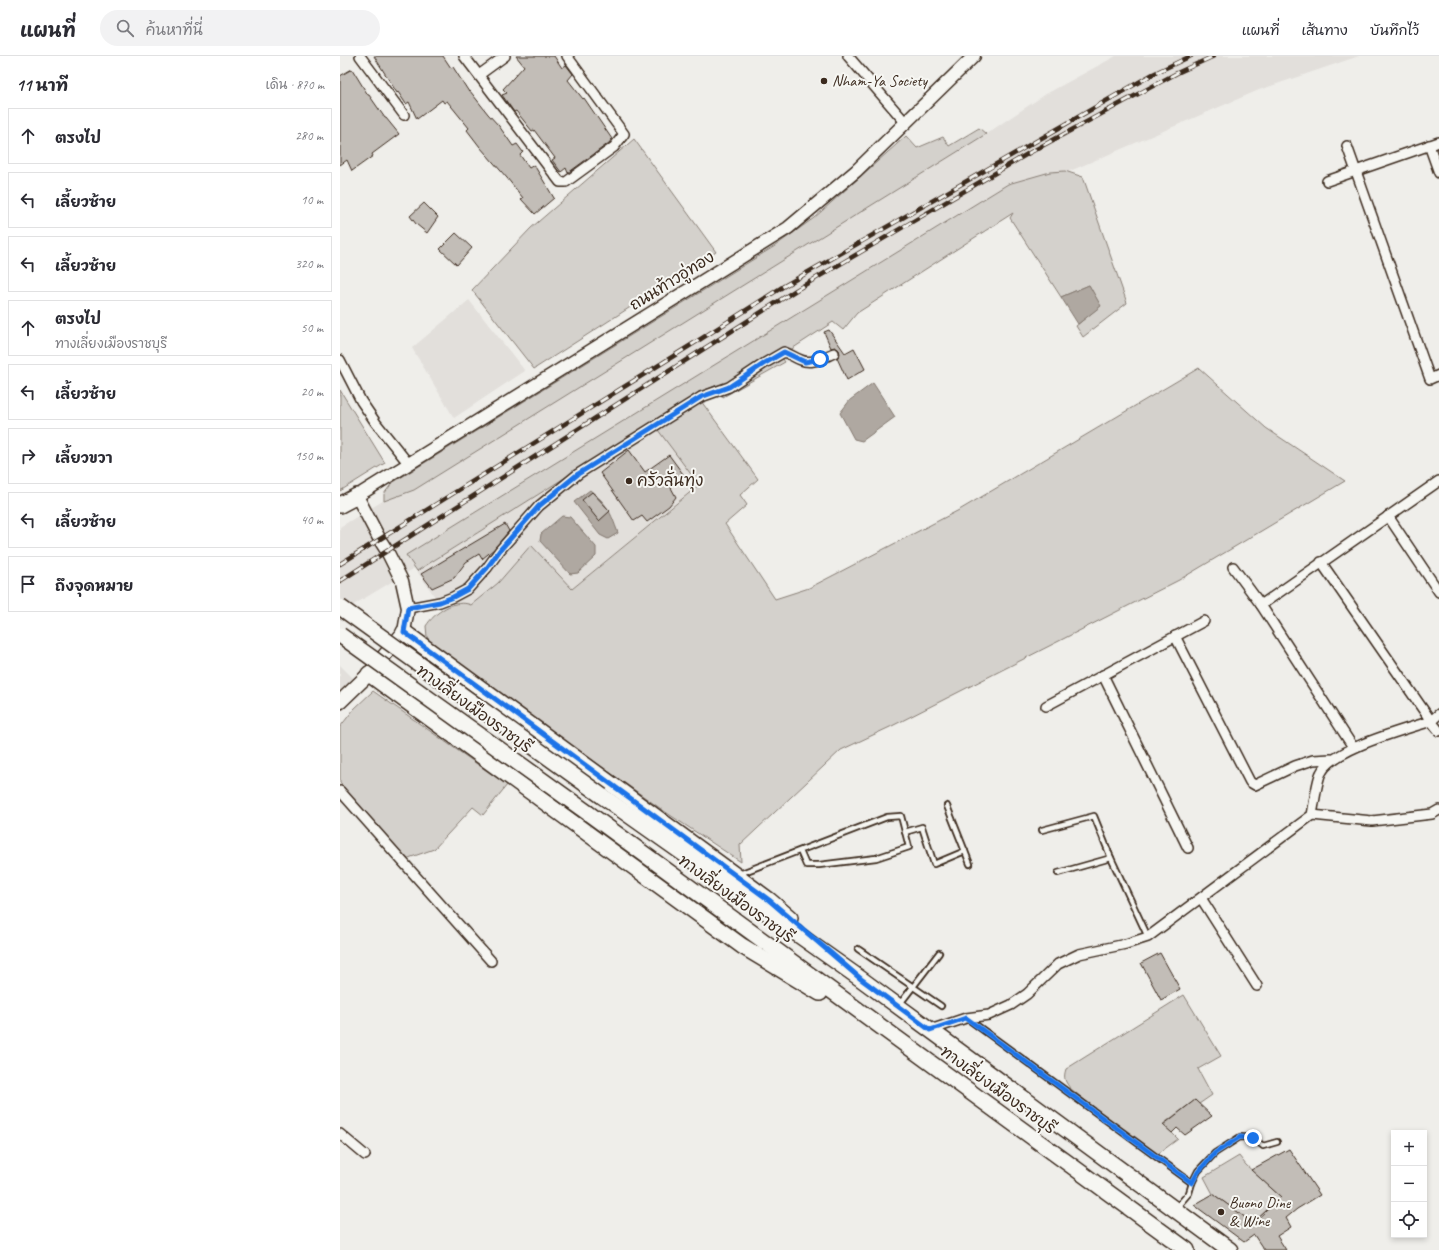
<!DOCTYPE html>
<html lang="th">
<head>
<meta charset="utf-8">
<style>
	:root { --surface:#fff; --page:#f2f2f3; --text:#2b2b33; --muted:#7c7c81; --line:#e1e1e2 }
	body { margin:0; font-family:Caveat,"Playpen Sans Thai",sans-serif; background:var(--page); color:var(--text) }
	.controls { position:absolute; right:12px; bottom:12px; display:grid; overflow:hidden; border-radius:0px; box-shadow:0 2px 6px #0003 }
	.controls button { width:36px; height:36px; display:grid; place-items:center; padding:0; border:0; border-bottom:1px solid var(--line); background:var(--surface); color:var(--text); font:20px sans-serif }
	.stop { position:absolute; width:12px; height:12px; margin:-9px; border:3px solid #1a73e8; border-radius:50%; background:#fff }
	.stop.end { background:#1a73e8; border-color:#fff; box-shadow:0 1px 4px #0008 }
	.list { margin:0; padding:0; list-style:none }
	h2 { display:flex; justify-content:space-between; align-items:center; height:52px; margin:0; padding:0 16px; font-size:17px }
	h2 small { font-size:13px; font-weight:400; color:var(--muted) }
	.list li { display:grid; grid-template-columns:26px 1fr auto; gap:12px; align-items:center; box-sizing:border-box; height:56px; margin:0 8px 8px; padding:0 8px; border:1px solid var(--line); border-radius:0px }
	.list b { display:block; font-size:15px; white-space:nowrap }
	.list p { margin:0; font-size:13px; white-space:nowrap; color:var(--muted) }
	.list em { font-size:13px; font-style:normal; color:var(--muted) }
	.icon { flex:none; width:22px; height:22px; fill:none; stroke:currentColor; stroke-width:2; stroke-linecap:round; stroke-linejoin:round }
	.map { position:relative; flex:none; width:1099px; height:1194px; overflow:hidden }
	header { display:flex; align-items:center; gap:24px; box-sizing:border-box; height:56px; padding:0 20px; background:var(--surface); border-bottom:1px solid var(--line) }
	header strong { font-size:19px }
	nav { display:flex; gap:22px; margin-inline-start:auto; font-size:14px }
	.search { width:280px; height:36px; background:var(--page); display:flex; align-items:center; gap:10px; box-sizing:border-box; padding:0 14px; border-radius:22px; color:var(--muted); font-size:15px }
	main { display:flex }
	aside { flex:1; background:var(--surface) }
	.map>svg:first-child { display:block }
	.built { fill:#e2dfdb }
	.green { fill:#d4d1cc; stroke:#887e75 }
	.water { fill:#afa8a1; stroke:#81766d }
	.building { fill:#c2bdb7; stroke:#3b2a1e }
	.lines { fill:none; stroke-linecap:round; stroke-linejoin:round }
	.service-casing { stroke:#3b2a1e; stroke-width:8 }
	.minor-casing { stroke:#3b2a1e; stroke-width:12 }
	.tertiary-casing { stroke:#3b2a1e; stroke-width:15 }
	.secondary-casing { stroke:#3b2a1e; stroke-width:16 }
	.primary-casing { stroke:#3b2a1e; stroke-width:18 }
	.service { stroke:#f6f6f2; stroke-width:4.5 }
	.minor { stroke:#f6f6f2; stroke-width:9 }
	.tertiary { stroke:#f6f6f2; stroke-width:12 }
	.secondary { stroke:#f6f6f2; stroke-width:13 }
	.primary { stroke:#f6f6f2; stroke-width:15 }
	.rail-casing { stroke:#3b2a1e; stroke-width:4.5 }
	.rail { stroke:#f6f6f2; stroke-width:3; stroke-dasharray:9; stroke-linecap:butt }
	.primary-bridge-casing { stroke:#3b2a1e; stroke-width:18; stroke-linecap:butt }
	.primary-bridge { stroke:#f6f6f2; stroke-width:15 }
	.route { stroke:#1a73e8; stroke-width:5 }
	.poi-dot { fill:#3b2a1e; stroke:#f6f6f2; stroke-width:1.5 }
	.labels { text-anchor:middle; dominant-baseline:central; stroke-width:4; stroke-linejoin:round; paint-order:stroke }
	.poi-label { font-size:16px; fill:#3b2a1e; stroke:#f6f6f2; text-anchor:start }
	.street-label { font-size:16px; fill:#3b2a1e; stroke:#f6f6f2 }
</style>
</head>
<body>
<header>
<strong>แผนที่</strong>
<div class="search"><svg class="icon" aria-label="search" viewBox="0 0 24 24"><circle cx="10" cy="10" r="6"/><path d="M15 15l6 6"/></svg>ค้นหาที่นี่</div>
<nav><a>แผนที่</a><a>เส้นทาง</a><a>บันทึกไว้</a></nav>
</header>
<main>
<aside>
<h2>11 นาที<small>เดิน · 870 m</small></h2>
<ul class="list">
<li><svg class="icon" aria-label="ahead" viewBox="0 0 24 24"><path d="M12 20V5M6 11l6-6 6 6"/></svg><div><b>ตรงไป</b></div><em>280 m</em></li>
<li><svg class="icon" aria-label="left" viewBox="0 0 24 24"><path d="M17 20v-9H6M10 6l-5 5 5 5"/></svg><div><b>เลี้ยวซ้าย</b></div><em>10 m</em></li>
<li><svg class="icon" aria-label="left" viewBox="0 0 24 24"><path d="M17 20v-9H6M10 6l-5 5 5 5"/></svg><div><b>เลี้ยวซ้าย</b></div><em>320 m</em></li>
<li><svg class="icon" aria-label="ahead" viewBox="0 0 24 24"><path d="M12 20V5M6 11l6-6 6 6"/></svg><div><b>ตรงไป</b><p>ทางเลี่ยงเมืองราชบุรี</p></div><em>50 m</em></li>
<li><svg class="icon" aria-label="left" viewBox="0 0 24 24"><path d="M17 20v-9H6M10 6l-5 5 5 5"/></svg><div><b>เลี้ยวซ้าย</b></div><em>20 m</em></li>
<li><svg class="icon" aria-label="right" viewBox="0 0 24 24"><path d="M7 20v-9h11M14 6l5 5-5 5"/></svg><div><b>เลี้ยวขวา</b></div><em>150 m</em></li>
<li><svg class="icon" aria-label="left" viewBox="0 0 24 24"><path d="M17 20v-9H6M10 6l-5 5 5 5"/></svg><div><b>เลี้ยวซ้าย</b></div><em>40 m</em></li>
<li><svg class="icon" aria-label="arrive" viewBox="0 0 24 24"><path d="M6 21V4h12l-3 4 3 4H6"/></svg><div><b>ถึงจุดหมาย</b></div></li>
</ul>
</aside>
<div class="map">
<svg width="1099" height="1194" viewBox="0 0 1099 1194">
	<rect width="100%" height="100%" fill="#efeeea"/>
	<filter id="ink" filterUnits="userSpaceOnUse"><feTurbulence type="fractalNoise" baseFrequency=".025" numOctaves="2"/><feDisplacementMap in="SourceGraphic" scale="8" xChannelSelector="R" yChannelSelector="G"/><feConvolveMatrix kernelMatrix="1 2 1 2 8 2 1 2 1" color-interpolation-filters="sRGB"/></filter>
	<g filter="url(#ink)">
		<g class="built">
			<polygon points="776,0 1019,0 919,34 702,127 443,289 314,367 359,428 231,534 191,489 158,527 131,549 113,548 104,554 77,515 224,422 0,557 0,471 646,78 706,38"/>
			<polygon points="129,244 185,315 114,362 72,292"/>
			<polygon points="0,609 13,622 0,635"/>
		</g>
		<g class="green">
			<polygon points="639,72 646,78 74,434 44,445 44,438 52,427 435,190 474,162 566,80 577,92 603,81 609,90"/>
			<polygon points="294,83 376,196 194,313 132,234 191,172"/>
			<polygon points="725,115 743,121 787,247 743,281 736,270 760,250 749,229 721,241 670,162 673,157 517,257 503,274 493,266 441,300 445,306 383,341 377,329 366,334 313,366 77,515 66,499 668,128 710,116"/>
			<path d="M 859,312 L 926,372 L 1005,425 L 839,524 L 550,671 L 501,694 L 400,789 L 401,806 L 324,755 L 95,592 L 87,581 L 86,570 C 94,557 115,542 131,549 L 158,527 L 191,489 L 232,533 L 359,429 L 318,374 L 361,345 L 418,423 L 400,439 L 407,449 L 385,468 L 435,543 L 469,532 L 621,453 Z"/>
			<polygon points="0,334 45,407 0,435"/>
			<polygon points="33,635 167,729 143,759 133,751 94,793 63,804 0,727 0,671 14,653"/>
			<path d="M 844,939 L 881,1000 L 858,1013 L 872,1039 L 859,1048 L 855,1044 L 823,1068 L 838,1083 L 815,1100 L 731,1033 C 725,1026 723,1022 726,1013 Z"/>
			<polygon points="899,1100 906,1109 941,1141 913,1167 873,1138 864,1121"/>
		</g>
		<g class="water">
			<polygon points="749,229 761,250 738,268 721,241"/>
			<polygon points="533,327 555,361 522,385 514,383 500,357 510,344"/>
			<path d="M 250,434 C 268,449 270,455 278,477 L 268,483 L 260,479 L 234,446 Z"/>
			<polygon points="222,460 230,461 256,491 256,500 238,517 230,518 200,485 201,478"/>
		</g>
		<g class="building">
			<polygon points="34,0 103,0 111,12 113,11 129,36 130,35 148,58 159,70 173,90 177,88 183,96 180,99 189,112 194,109 214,142 195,158 181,143 183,142 167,122 140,91 127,74 129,72 107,45 104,47 102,44 77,63 69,46 66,48 58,36 57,37"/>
			<polygon points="176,0 214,0 222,12 226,9 233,18 228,24 243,43 244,42 272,83 269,87 228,117 226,112 221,116 212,104 215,102 194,74 192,75 176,55 174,56 162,39 167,37 163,33 184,10"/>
			<polygon points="12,13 28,39 29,39 45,62 46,62 59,78 32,98 33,100 12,115 7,104 0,109 0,20"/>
			<polygon points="84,147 98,161 87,177 76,168 70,160"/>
			<polygon points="116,177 132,192 117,209 100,193"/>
			<polygon points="489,274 505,297 514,292 525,313 507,324 497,302 500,298 499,294 495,291 491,292 484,276"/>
			<polygon points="289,394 305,416 329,399 343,418 329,428 336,441 329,450 307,466 302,460 294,465 260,417"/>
			<polygon points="252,436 270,455 259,465 242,444"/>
			<polygon points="165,468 169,475 154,493 142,503 139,498 126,506 114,522 92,532 81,518"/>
			<polygon points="820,897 840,933 821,944 801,907"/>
			<polygon points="855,1044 872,1060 845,1079 837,1072 832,1077 823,1069"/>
			<polygon points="949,1093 980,1139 957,1153 946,1162 951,1171 937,1180 946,1194 924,1194 914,1179 904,1186 854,1149 873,1138 913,1167 941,1141 911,1114"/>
		</g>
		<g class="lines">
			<defs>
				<g id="service">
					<polyline points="607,750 630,808"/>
					<polyline points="702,774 754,760 771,802 808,881"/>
					<polyline points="565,776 582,771 594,808 625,795"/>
					<polyline points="718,817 771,802"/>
					<polyline points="399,818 547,761 561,760 569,791 536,802 479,809 466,809 460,795"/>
					<polyline points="518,893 601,950"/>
					<polyline points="559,949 599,897"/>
					<polyline points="628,963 852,1127"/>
					<polyline points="836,1152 849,1137 852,1127 858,1115 875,1097 900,1081 913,1082 923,1090 937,1086"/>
				</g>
				<g id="minor">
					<polyline points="20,0 64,59"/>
					<polyline points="124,0 220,126 226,126 274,91 284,78 227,0"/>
					<polyline points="508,0 565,66"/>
					<polyline points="139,19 165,0"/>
					<polyline points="1089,89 1099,117"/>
					<polyline points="1007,90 1090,323 1099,319"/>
					<polyline points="987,125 1099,86"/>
					<polyline points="0,304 21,345 36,367 68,407"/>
					<polyline points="1048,460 1099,536"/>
					<polyline points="981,506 1091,665 1099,675"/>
					<polyline points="893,511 921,549 1013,691"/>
					<polyline points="921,549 1099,425"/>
					<path d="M 68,552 L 100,546 L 113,541 L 128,533 L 147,512 L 160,494 L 199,450 L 238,418 L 361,341 L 389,331 L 425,307 L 444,296 C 450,298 455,302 461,304 C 472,309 484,301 494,297"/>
					<polyline points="835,580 910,726 915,729 955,710 973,704 991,703"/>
					<polyline points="763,619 848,792"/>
					<polyline points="706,650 864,565"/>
					<polyline points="0,735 151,905"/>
					<polyline points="972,759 1032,765 1092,758 1099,754"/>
					<polyline points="861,842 917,930"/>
					<path d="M 590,974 L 626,962 L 649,959 L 671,949 L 687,938 L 718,908 L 739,898 L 786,888 L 808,881 L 972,759 C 974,749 977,724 981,717 C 993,692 1064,674 1091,665 L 1099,658"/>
					<polyline points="0,1078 25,1099"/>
				</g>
				<polyline id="tertiary" points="64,576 68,552 62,525 47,495 40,484 17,440 448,172 516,115 634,0"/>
				<polyline id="secondary" points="0,646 29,618 64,576"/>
				<g id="primary">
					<polyline points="0,449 17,440"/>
					<polyline points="64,576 429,844 450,862"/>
					<polyline points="29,618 402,890 480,937"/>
					<polyline points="262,740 521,923 890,1194"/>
					<polyline points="248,757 847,1194"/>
				</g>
			</defs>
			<use href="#service" class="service-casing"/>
			<use href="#minor" class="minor-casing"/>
			<use href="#tertiary" class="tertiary-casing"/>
			<use href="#secondary" class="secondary-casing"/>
			<use href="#primary" class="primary-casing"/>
			<use href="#service" class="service"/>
			<use href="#minor" class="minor"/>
			<use href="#tertiary" class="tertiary"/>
			<use href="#secondary" class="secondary"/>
			<use href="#primary" class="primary"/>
			<defs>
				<g id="rail">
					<polyline points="0,508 356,286 444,230 813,18 851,0"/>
					<polyline points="0,525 456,234 689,97 837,17 874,0"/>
				</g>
			</defs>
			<use href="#rail" class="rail-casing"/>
			<use href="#rail" class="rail"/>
			<defs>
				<g id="primary-bridge">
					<polyline points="0,551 262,740"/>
					<polyline points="0,579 248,757"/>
				</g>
			</defs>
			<use href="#primary-bridge" class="primary-bridge-casing"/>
			<use href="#primary-bridge" class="primary-bridge"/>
		</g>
	</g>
	<g class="lines" filter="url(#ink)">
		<polyline class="route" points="480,303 465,306 444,296 425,307 389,331 361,341 238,418 199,450 160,494 147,512 128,533 113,541 100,546 68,552 64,576 429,844 521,923 590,974 626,962 852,1127 858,1116 875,1097 900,1081 913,1082"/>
	</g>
	<g class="poi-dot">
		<circle cx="484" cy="25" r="4"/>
		<circle cx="289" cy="425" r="4"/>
		<circle cx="881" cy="1156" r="4"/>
	</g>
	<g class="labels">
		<g class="poi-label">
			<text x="492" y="25">Nham-Ya Society</text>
			<text x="297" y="425">ครัวลั่นทุ่ง</text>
			<text x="889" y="1147">Buono Dine<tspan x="889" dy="18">&amp; Wine</tspan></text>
		</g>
		<g class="street-label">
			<text transform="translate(332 225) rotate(-32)">ถนนท้าวอู่ทอง</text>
			<text transform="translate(134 653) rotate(36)">ทางเลี่ยงเมืองราชบุรี</text>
			<text transform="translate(396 843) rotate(36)">ทางเลี่ยงเมืองราชบุรี</text>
			<text transform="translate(658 1034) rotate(36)">ทางเลี่ยงเมืองราชบุรี</text>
		</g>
	</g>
</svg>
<div class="controls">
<button>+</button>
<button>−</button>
<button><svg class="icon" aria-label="locate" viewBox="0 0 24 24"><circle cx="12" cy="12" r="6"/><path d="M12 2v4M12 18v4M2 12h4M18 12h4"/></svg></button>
</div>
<div class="stop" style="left:480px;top:303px"></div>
<div class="stop end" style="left:913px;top:1082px"></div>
</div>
</main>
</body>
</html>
